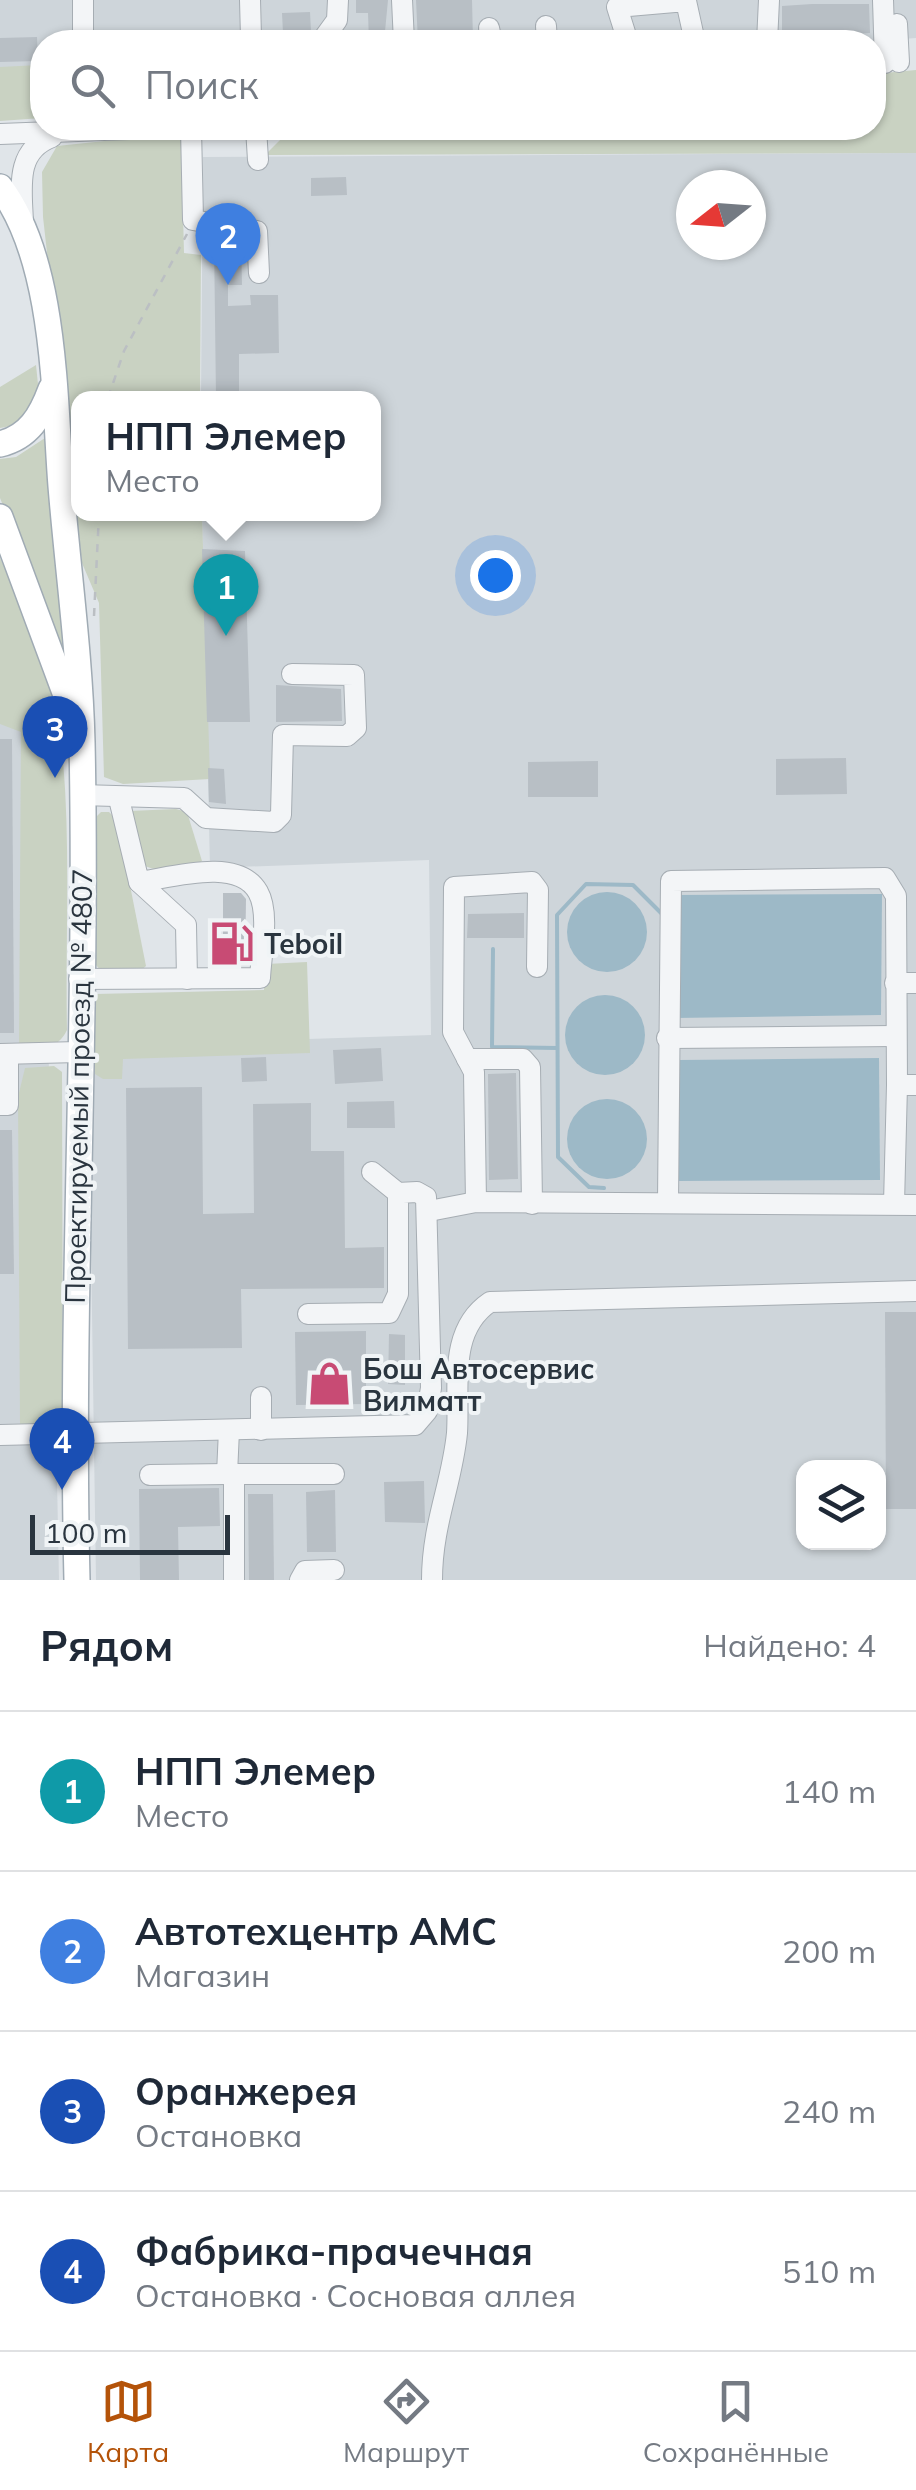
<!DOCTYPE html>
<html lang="ru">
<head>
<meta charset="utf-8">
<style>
	:root { --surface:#fff; --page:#f2f2f3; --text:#1f2937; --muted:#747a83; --line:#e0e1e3; --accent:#b45309 }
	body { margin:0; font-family:Mulish,sans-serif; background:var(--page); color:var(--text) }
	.controls { position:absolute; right:30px; bottom:30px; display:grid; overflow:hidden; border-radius:20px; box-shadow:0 2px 8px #0004 }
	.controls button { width:90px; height:90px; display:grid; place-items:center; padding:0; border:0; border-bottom:2px solid var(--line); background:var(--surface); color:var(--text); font:50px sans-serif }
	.compass { position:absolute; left:676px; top:170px; width:90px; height:90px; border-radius:50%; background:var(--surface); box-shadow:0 2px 8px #0004; rotate:253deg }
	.scale { position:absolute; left:30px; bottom:25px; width:200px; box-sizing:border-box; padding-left:10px; border:5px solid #2a353f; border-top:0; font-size:28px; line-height:35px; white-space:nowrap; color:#2a353f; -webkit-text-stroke:8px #f0f4f6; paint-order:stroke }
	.you { position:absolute; left:495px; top:575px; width:35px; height:35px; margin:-25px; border:8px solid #fff; border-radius:50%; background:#1a73e8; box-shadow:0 0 0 15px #1a73e833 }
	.badge { display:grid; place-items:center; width:65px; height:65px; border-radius:50%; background:var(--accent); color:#fff; font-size:32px; font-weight:700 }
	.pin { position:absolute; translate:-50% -82px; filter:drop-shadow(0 2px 5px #0008) }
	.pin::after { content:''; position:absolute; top:52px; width:35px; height:30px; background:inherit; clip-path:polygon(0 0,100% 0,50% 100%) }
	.popup { position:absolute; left:71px; top:391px; width:310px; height:130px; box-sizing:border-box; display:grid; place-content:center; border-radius:20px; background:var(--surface); filter:drop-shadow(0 2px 8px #0005); font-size:32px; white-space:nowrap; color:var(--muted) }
	.popup b { font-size:38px; color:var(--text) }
	.popup::after { content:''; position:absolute; left:50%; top:100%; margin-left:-20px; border:20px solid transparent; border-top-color:var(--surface) }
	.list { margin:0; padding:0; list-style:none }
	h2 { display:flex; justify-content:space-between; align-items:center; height:130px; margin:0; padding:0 40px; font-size:42px }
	h2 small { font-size:32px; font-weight:400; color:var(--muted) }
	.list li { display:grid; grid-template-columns:65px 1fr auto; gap:30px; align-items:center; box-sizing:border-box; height:160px; padding:0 40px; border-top:2px solid var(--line) }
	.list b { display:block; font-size:38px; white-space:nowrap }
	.list p { margin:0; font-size:32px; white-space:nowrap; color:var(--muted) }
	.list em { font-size:32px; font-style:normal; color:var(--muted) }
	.icon { flex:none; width:55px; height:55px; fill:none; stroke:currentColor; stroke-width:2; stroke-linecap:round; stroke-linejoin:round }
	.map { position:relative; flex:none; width:916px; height:1580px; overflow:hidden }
	.search { position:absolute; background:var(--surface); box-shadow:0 2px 8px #0004; left:30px; right:30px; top:30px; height:110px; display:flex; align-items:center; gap:25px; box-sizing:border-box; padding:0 35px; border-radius:40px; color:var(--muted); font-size:38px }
	.sheet { height:770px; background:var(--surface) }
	nav { display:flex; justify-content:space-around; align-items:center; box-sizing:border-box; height:140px; border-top:2px solid var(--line); background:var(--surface); font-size:28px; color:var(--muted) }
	nav a { display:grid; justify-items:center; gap:5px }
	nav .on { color:var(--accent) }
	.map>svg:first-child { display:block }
	.built { fill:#ced5da; fill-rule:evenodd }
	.green { fill:#c9d2c2 }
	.water { fill:#9db9c7 }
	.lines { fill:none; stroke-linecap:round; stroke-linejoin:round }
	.stream { stroke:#9db9c7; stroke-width:4 }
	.building { fill:#b8bfc5 }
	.minor-casing { stroke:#a6adb3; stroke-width:22 }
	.major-casing { stroke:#a0abb4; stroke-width:28 }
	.path { stroke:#bbbfc3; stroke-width:2.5; stroke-dasharray:8 8; stroke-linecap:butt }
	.minor { stroke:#f3f5f7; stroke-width:20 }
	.major { stroke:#fff; stroke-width:25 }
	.labels { text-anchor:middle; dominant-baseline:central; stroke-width:8; stroke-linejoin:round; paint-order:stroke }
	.poi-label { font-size:28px; font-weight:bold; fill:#2a353f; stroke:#f0f4f6; text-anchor:start }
	.street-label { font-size:28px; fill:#2a353f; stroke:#f0f4f6 }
</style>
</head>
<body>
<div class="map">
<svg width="916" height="1580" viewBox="0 0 916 1580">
	<rect width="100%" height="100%" fill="#e0e5e9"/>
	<g class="built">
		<polygon points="0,0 916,0 916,38 861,42 42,42 42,71 0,72"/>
		<path d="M 916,153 L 916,1580 L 96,1580 L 88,1046 L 431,1035 L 429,860 L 210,868 L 202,514 L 374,514 L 374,398 L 201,398 L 203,157 ZM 691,185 L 751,185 L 751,245 L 691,245 ZM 804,1468 L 878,1468 L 878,1542 L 804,1542 Z"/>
		<polygon points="0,628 44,818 59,1580 0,1580"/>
	</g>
	<g class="green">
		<polygon points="39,65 42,118 0,121 0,67"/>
		<polygon points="916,70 916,153 265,155 288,132 343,128 874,128 874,74"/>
		<polygon points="181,133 184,253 201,255 200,398 79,398 79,514 202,514 210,779 123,784 104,777 99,603 82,563 43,217 42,172 57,146"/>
		<polygon points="36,365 39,394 22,424 0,428 0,387"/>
		<polygon points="45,438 64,657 0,498 0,459 16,457"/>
		<path d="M 0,558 C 25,610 53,674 60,731 C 72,829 65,932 67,1030 C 57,1051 40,1049 19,1050 L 21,732 L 0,724 Z"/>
		<path d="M 176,809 L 187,812 L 202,861 C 189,872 158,873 143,865 L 129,811 Z"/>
		<polygon points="101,812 109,812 117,820 146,966 140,971 102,972 96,965 95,818"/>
		<polygon points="307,962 310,1053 123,1059 122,1079 103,1079 95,1074 95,994 264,990 266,964"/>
		<polygon points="54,1066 62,1072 63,1411 61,1420 20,1425 18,1097 25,1068"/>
	</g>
	<g class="water">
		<circle cx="607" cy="932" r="40"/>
		<polygon points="882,894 881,1015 675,1018 675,895"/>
		<circle cx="605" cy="1035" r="40"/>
		<polygon points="879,1058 880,1180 677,1181 678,1060"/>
		<circle cx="607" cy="1139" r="40"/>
	</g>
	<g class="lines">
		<g class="stream">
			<polyline points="493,949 492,1047 557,1048"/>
			<polyline points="604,1188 589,1187 558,1157 557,915 586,884 633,885 661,913"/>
		</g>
	</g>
	<g class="building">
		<polygon points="356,0 388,0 384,42 369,42 368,13 356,13"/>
		<polygon points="416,0 472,0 473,40 418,42"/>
		<polygon points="812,4 869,4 870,33 782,38 782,6"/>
		<polygon points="310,12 311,32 283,33 282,13"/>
		<polygon points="37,37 38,61 0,62 0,38"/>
		<polygon points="346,177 347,195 311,196 311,178"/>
		<polygon points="214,238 241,242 242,285 228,285 228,306 251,305 250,295 278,295 279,353 239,354 239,398 216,398"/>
		<polygon points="202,549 245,551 250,722 207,722"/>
		<polygon points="276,685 341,689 342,721 276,722"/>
		<polygon points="0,739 12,739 14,1033 0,1033"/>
		<polygon points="846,758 847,794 776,795 776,759"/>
		<polygon points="598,761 598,797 528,797 528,762"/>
		<polygon points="208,768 224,769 226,804 209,802"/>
		<polygon points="223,893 241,893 246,899 245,964 223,964"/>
		<polygon points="524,913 524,938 467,938 468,914"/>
		<polygon points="381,1048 383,1081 335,1084 333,1050"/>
		<polygon points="266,1057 267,1081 242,1082 241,1058"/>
		<polygon points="516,1073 518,1179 489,1180 488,1074"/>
		<polygon points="202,1087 203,1214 254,1213 253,1104 311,1103 311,1151 344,1151 345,1248 384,1247 384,1288 241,1289 242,1348 128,1349 126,1088"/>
		<polygon points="394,1101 395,1128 347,1128 347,1102"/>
		<polygon points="0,1130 12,1130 14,1274 0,1274"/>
		<polygon points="885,1312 916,1312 916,1509 886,1509"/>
		<polygon points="366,1331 366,1404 296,1405 295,1332"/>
		<polygon points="389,1334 405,1335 405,1385 388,1384"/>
		<polygon points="424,1481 425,1523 385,1522 384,1482"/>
		<polygon points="219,1488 220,1526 178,1527 179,1580 140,1580 139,1489"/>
		<polygon points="335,1490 336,1552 307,1552 306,1492"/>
		<polygon points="248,1494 273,1494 274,1580 249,1580"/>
	</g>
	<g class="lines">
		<defs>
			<g id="minor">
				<polyline points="402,0 404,42"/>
				<polyline points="883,0 885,63"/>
				<polyline points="897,24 899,62"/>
				<polyline points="546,26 547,42"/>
				<polyline points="489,28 492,42"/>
				<polyline points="83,42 83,0"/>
				<polyline points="245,42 251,37 250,0"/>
				<polyline points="321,42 337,20 338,0"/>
				<polyline points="628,42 617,7 686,1 695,42"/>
				<polyline points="767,42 769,0"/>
				<polyline points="191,128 193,220 257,231 259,273"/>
				<polyline points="256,128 258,160"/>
				<polyline points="0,134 156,128"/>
				<path d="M 23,223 C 22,189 14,151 52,137"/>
				<polyline points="81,795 184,798 206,818 274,822 281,815 283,735 347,736 356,728 354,675 292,674"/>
				<polyline points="139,882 186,925 187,979"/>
				<path d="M 79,979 L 260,978 C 261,955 270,913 258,892 C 238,856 170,878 139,882 L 119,799"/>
				<polyline points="895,983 916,983"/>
				<polyline points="667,1038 895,1036"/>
				<polyline points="0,1054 78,1052"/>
				<polyline points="467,1059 523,1059 530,1067 532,1204"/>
				<polyline points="0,1105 8,1105 8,1054"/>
				<polyline points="372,1172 398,1193"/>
				<polyline points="476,1202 474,1072 453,1032 454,887 532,882 538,890 537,967"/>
				<polyline points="668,1203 671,881 885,878 896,896 897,1085"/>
				<polyline points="894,1204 897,1085 916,1085"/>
				<polyline points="429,1211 476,1202 916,1205"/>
				<polyline points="261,1397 261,1430"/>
				<polyline points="229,1430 227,1474 334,1474"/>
				<polyline points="0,1435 415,1425 427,1411 431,1388 426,1197 417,1192 398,1193 398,1294 389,1313 308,1314"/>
				<polyline points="234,1474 234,1580"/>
				<polyline points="150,1475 227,1474"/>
				<polyline points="300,1580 305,1571 334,1570"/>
				<path d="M 432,1580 C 432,1524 452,1484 457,1433 C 460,1388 447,1331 490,1302 L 916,1291"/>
			</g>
			<g id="major">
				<path d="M 0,187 C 56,261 54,396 61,486 C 68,571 80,657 82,742 C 88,1021 70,1301 77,1580"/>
				<path d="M 0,444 C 29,437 41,416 51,389"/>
				<polyline points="0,517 70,706"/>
			</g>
		</defs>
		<use href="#minor" class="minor-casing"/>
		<use href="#major" class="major-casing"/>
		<g class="path">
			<polyline points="108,398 124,351 187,234"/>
			<polyline points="94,616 99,514"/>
			<polyline points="46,699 55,760"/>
		</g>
		<use href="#minor" class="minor"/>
		<use href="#major" class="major"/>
	</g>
	<defs>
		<symbol id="fuel-bare" viewBox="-9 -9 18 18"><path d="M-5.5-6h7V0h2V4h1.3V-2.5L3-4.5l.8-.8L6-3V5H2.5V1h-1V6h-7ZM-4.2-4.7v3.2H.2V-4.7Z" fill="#c84b74" stroke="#f0f4f6" stroke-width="2.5" paint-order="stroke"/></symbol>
		<symbol id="shop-bare" viewBox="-9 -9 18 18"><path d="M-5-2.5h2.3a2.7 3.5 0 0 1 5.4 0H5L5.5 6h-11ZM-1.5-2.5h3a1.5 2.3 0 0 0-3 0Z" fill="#c84b74" stroke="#f0f4f6" stroke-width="2.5" paint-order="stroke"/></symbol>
	</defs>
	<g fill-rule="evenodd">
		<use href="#fuel-bare" x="200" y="912" width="63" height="63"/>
		<use href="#shop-bare" x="298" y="1352" width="63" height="63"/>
	</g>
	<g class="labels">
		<g class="poi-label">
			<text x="264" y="943">Teboil</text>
			<text x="363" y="1368">Бош Автосервис<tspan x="363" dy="32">Вилматт</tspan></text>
		</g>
		<g class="street-label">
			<text transform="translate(78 1086) rotate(-89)">Проектируемый проезд № 4807</text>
		</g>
	</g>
</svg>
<div class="controls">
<button><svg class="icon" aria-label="layers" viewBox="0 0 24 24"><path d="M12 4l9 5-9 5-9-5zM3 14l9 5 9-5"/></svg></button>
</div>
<svg class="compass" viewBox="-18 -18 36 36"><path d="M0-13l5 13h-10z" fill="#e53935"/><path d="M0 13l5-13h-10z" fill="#747a83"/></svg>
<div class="scale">100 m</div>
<div class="you"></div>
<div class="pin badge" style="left:226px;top:636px;background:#0f9aa8">1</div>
<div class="popup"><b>НПП Элемер</b>Место</div>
<div class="pin badge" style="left:228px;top:285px;background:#3f7fe0">2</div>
<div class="pin badge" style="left:55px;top:778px;background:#1a4fb4">3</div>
<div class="pin badge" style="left:62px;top:1490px;background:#1a4fb4">4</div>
<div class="search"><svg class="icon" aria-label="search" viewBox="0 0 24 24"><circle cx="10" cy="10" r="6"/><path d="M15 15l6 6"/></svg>Поиск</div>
</div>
<section class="sheet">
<h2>Рядом<small>Найдено: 4</small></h2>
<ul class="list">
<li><span class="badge" style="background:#0f9aa8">1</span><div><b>НПП Элемер</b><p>Место</p></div><em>140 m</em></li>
<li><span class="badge" style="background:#3f7fe0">2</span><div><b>Автотехцентр АМС</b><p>Магазин</p></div><em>200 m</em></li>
<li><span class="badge" style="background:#1a4fb4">3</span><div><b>Оранжерея</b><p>Остановка</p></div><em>240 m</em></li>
<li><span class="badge" style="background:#1a4fb4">4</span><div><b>Фабрика-прачечная</b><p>Остановка · Сосновая аллея</p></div><em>510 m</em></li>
</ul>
</section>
<nav>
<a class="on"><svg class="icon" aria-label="map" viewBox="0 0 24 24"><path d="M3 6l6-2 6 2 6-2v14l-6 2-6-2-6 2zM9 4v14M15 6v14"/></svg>Карта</a>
<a><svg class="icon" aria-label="directions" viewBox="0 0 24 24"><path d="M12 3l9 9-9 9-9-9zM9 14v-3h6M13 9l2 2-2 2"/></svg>Маршрут</a>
<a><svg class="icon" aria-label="saved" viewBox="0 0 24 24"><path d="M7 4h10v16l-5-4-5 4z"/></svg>Сохранённые</a>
</nav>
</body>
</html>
